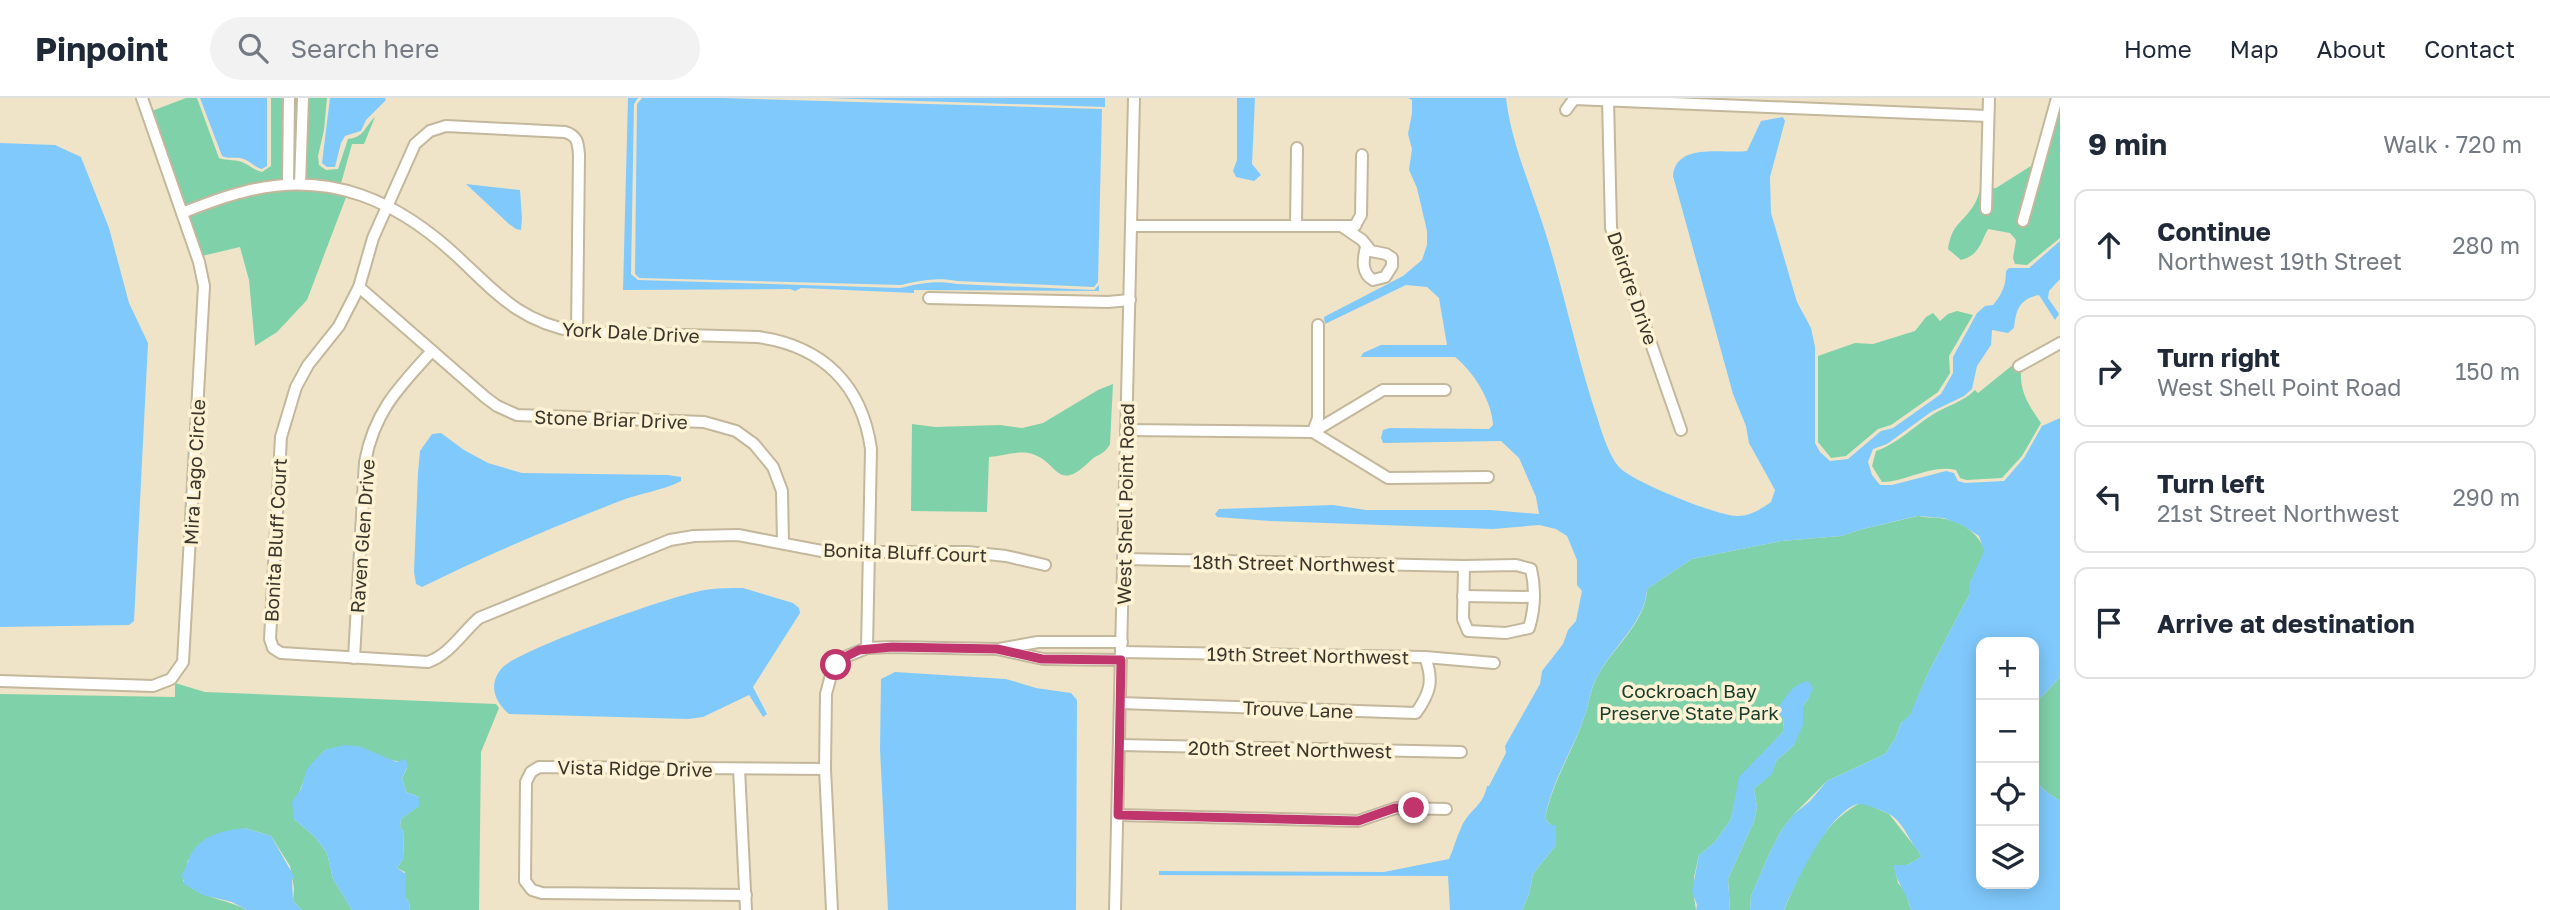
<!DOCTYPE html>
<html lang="en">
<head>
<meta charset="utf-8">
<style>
	:root { --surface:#fff; --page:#f2f2f3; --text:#1f2937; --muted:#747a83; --line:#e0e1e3 }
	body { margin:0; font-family:"Golos Text",sans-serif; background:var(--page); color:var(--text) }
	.controls { position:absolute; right:21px; bottom:21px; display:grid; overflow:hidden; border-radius:14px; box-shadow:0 4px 18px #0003 }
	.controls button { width:63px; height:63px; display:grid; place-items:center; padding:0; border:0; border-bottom:2px solid var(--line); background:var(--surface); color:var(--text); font:35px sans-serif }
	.stop { position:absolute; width:21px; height:21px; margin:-16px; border:5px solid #c0356b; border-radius:50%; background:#fff }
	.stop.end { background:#c0356b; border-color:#fff; box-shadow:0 2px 7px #0008 }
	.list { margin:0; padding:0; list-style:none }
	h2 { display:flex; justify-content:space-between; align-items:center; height:91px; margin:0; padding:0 28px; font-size:30px }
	h2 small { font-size:23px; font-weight:400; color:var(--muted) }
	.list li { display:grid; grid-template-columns:46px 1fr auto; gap:21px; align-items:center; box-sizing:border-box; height:112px; margin:0 14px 14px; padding:0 14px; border:2px solid var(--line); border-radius:14px }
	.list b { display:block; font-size:26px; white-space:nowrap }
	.list p { margin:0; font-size:23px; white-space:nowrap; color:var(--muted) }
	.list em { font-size:23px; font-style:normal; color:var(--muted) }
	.icon { flex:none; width:38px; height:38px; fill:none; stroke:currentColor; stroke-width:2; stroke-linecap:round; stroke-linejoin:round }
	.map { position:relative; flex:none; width:2060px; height:812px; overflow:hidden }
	header { display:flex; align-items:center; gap:42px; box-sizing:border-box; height:98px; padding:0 35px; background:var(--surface); border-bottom:2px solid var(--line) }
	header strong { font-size:33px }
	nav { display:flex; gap:38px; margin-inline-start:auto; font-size:24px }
	.search { width:490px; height:63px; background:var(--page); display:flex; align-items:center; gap:18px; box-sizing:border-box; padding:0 24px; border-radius:38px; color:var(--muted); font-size:26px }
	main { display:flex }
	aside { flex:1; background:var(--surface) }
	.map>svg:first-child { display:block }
	.green { fill:#7fd1a9 }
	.water { fill:#80c9fd }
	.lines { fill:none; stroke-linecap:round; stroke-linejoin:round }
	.minor-casing { stroke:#c3b79c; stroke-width:14 }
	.minor { stroke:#fff; stroke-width:10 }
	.route { stroke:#c0356b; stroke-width:9 }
	.labels { text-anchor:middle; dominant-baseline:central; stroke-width:7; stroke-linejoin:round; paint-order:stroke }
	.street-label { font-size:19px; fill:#3b362b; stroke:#fef2d5 }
	.park-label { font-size:19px; fill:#173d2c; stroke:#fef2d5 }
</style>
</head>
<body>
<header>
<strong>Pinpoint</strong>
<div class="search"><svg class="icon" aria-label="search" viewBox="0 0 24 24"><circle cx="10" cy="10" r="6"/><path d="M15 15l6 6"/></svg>Search here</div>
<nav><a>Home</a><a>Map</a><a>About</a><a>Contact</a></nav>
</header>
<main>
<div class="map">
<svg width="2060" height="812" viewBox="0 0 2060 812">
	<rect width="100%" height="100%" fill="#f0e4c8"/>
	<g class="green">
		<path d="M 186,0 L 197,0 L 219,60 C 227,63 237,61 244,65 C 251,68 254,72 262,74 L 271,68 L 271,0 L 327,0 L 324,32 L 318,58 L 319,67 L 326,72 L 338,71 L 348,41 C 365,39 364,29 375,19 L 364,46 L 352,46 L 340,89 L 348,94 L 307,202 L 277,234 L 255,248 L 249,182 L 240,149 L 198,159 L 149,14 Z"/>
		<path d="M 2060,6 L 2060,140 L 2027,167 L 2015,166 L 2013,160 L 2016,142 L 2010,135 L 1988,131 C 1980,146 1979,157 1961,162 L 1948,151 C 1952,125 1962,126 1974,107 C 1977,102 1979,95 1981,90 L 1996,90 L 2034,66 L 2018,125 L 2026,127 Z"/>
		<polygon points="1957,213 1973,217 1949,258 1950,275 1938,294 1891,327 1878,331 1846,358 1831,360 1818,344 1818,258 1855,245 1873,246 1915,233 1926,219 1933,215 1940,223 1948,216"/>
		<path d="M 2014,266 L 2021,275 C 2020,295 2030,309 2041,325 L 2022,358 L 2002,380 L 1966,382 L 1960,380 L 1956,372 C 1931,366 1906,384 1882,384 L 1872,368 L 1876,353 C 1897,346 1913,329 1932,317 C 1946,308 1963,304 1975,292 L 1978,295 Z"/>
		<path d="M 1113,286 L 1110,346 C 1105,357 1096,356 1089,364 C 1055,397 1058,360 1028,355 C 1016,353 1001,358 989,359 L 987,414 L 911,413 L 912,326 L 935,329 L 1000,327 L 1022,330 L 1043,325 L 1098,292 Z"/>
		<path d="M 1918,418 C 1925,420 1932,419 1940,420 C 1961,423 1978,434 1985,453 L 1969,487 L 1969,497 L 1928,575 L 1910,618 L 1901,625 L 1895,641 L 1885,656 L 1827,683 L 1794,716 L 1782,731 L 1770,754 L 1751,798 L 1750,812 L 1730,812 L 1728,781 L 1754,723 L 1757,709 L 1754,691 L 1771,676 L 1776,663 L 1794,647 L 1803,618 L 1803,608 L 1809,600 L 1784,603 L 1777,613 L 1783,620 L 1784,633 L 1740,679 L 1731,721 L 1714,745 L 1699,757 L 1694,779 L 1694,799 L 1696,812 L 1522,812 L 1529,796 L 1533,776 L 1556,747 L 1551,727 L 1545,721 C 1552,684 1572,655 1584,620 C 1589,607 1590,592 1597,579 C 1612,550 1646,525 1647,491 L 1692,461 L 1781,443 L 1841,438 L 1863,431 Z"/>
		<polygon points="2060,579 2060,703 2044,692 2034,681 2034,607"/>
		<path d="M 175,585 L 205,594 L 496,606 L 499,610 L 481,654 L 479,812 L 410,812 L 409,804 L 405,799 L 405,774 L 397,770 L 403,761 L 404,734 L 400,729 L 401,721 L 418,708 L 419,699 L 406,694 L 402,680 L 407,670 L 400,664 L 379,659 L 358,648 L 325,652 C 305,672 297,694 294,721 L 315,739 L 327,755 L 333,781 L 352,812 L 302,812 L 293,803 L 294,790 L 290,768 L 271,738 L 245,730 L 188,762 L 183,783 C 199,800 227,801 247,812 L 0,812 L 0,596 L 175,599 Z"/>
		<path d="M 1858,706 L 1866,706 L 1889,716 L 1919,754 L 1921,759 L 1907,767 L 1894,767 L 1898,785 L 1905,793 L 1911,812 L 1784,812 C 1801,773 1819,728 1858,706 Z"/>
	</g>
	<g class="water">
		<path d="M 200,0 L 267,0 L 267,68 L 262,71 C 254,69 248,61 240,60 C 233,59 229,61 222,58 Z"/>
		<polygon points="330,0 385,0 386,2 366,22 361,33 345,38 341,45 335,69 327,69 322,65"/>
		<path d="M 628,0 L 638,0 L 634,6 L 631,176 L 638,182 L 900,190 C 920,185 937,182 957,186 L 1094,192 L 1099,187 L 1099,193 L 914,192 L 914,195 L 801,190 L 795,193 L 790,191 L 623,192 Z"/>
		<path d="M 642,0 L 723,0 L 1102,11 L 1098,184 L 1094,189 L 957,183 C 938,179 920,182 901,187 L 639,180 L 635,176 L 637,6 Z"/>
		<polygon points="827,0 1105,0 1105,9"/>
		<polygon points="1237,0 1255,0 1252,66 1261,77 1254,83 1236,79 1233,73 1237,62"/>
		<path d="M 1408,0 L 1506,0 C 1512,50 1534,95 1548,143 C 1566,202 1578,263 1598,322 C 1602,335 1610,360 1620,370 C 1633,384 1718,418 1737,418 C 1750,418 1761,411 1771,404 L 1775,392 L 1749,345 L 1746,328 L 1733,296 L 1673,78 C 1676,44 1723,56 1747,53 L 1761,23 L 1783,19 L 1785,23 L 1770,79 L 1771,115 L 1797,204 L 1811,230 L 1815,249 L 1815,345 L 1820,354 L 1830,363 L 1848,361 L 1881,333 L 1893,330 L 1941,296 L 1953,275 L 1953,259 L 1977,215 L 1985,208 L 1993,207 C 2002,196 2006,188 2006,173 L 2009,170 L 2029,170 L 2060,143 L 2060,181 L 2049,193 L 2048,200 L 2059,216 L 2055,222 L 2039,197 C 2019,201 2016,212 2014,230 L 2008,235 L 1992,232 L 1991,247 L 1977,268 L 1972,291 L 1964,298 L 1931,314 L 1887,346 L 1873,351 L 1868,364 L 1872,377 L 1880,387 L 1892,387 L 1946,373 L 1954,375 L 1958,383 L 1965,385 L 2004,383 L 2024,360 L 2042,328 L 2060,320 L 2060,579 L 2034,607 L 2034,544 L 1981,544 L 1981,786 L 2034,786 L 2034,681 L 2044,692 L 2060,703 L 2060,812 L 1911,812 C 1908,795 1895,784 1894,767 L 1907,767 L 1921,759 L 1919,754 C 1909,743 1903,723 1889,716 C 1884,713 1863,705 1858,706 C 1829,713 1795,786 1784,812 L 1750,812 L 1751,798 L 1770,754 L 1782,731 L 1794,716 L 1810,703 L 1827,683 L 1885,656 L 1895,641 L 1901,625 L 1910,617 L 1928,575 L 1969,497 L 1969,487 L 1984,453 L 1979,438 L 1962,427 L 1944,420 L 1917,418 L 1863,431 L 1841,438 L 1781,443 L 1692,461 L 1647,491 C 1645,525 1612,549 1597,579 C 1590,591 1589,607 1584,620 C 1572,654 1551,684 1545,721 L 1551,727 L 1556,727 L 1556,747 L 1533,776 L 1529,796 L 1522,812 L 1450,812 L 1448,778 L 1159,777 L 1159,773 L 1384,774 L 1449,761 C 1454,750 1456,740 1461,730 C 1468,712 1483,709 1487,688 L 1489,688 L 1506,655 L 1505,648 L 1540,586 L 1542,573 L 1563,546 L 1568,532 L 1576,523 L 1582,493 L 1577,487 L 1577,462 L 1567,438 L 1556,431 L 1539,427 L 1493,431 L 1270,423 L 1217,419 L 1215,416 L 1219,411 L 1333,407 L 1366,412 L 1490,412 L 1539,416 L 1536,399 L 1519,360 L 1501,343 L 1383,345 L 1381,340 L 1383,332 L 1390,330 L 1489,331 L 1493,327 C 1492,303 1473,273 1455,259 L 1361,259 L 1363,255 L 1381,247 L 1447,247 L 1439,200 L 1427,189 L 1406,187 L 1325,226 L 1324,219 L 1403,178 L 1422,162 L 1427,147 L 1427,133 L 1417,90 L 1409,72 L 1412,51 L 1408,36 L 1412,15 L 1412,2 Z"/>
		<polygon points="0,45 55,47 81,59 109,130 129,205 148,245 134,523 129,527 0,529"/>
		<polygon points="466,86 520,92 522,120 521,132 516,131 509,126"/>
		<path d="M 441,335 L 464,352 L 488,365 L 522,375 L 668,377 L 681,379 L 681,383 C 662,393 640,395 620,403 C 553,429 487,457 422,489 L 416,486 L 414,474 L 418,375 L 420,353 L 432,336 Z"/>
		<path d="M 743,490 L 793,505 L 799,510 L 800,515 L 753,589 L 767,616 L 763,619 L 749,597 L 703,619 L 688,621 L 509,616 C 494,603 488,586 502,570 C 517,552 676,496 705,492 C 717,490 730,490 743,490 Z"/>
		<polygon points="895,574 1006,581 1036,590 1071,595 1077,602 1076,812 888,812 880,651 881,581"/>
		<path d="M 1808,583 L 1813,590 L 1809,600 L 1803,608 L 1803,627 L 1794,647 L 1776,663 L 1772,676 L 1754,691 L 1757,709 L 1754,723 L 1728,781 L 1730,812 L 1696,812 L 1697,807 L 1692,793 L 1699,757 L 1714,745 L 1731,721 L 1739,679 L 1784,633 L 1783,620 L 1777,613 C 1785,600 1792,586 1808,583 Z"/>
		<polygon points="344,647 358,648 397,664 405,661 408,667 402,680 406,694 419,699 419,708 401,721 400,729 404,734 403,761 397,770 406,776 405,799 409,804 410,812 352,812 333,781 327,755 315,739 294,721 292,704 301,691 307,671 313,664 325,652"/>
		<path d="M 245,730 L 271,738 L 295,780 L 292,781 L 293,803 L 302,812 L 247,812 L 232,804 L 203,797 L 184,786 L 183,779 L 180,779 C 185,772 187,766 190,758 C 202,736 222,733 245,730 Z"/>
	</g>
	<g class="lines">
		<defs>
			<g id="minor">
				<polyline points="1608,1 1611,130 1681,332"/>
				<polyline points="1566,12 1574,1 1988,18"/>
				<polyline points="288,86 289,0"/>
				<polyline points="300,86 303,0"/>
				<polyline points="1986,111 1989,0"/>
				<path d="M 182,115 C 202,107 222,99 243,94 C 330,71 399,103 461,162 C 500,199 522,224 577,234 L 758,239 C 823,248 862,287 871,351 L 867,550"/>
				<polyline points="2023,123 2057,0"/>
				<polyline points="1296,127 1297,50"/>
				<polyline points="1131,128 1355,128 1361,117 1362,57"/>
				<path d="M 1343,129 L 1362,142 L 1371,153 L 1386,156 L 1392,160 L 1392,168 L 1385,179 L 1373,182 C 1361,175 1363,161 1366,149"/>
				<polyline points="359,189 485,299 497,308 517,317 704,324 736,333 754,346 773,369 782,393 783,445"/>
				<polyline points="929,200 1108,204 1130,202"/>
				<path d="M 577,234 L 579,57 C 578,45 578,38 565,34 L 446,28 L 430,33 L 415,46 L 373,140 L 359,189 L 339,228 L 308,267 L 296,289 L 281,339 L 270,541 L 273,550 L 281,555 L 428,564 C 450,556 461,536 479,520 L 670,442 L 694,438 L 738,437 L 827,454 L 968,454 L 1006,458 L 1045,467"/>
				<polyline points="2019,268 2060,245"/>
				<polyline points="1126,332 1313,334"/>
				<polyline points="1313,334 1388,380 1488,379"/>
				<polyline points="1313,334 1383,292 1445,292"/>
				<polyline points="1313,334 1318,320 1318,227"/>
				<path d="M 1124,461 L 1464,468 L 1516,467 L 1531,471 C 1536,492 1535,510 1529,530 L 1506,535 L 1468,533 L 1463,521 L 1464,468"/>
				<polyline points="1463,498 1534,499"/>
				<polyline points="999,551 1038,544 1122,544"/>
				<polyline points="1121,554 1425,559 1494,565"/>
				<path d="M 354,560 L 365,364 C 374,314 399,289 432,253"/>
				<polyline points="0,583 153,588 171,581 183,564 204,188 199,164 142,0"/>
				<path d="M 1120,605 L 1416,615 C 1430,595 1434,583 1425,559"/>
				<polyline points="1119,647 1461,654"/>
				<polyline points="739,671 746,812"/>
				<polyline points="1118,717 1358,723 1396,710 1446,711"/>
				<polyline points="746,797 542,795 532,792 525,783 526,684 531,674 539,669 825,671"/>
				<polyline points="832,812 825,671 826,596 832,573 845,559 867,550 892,549 997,551 1043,561 1121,562"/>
				<polyline points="1115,812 1134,0"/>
			</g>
		</defs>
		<use href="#minor" class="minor-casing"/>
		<use href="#minor" class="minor"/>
	</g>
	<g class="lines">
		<polyline class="route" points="836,567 845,559 859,552 892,549 997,551 1042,561 1121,562 1118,717 1358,723 1395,710 1414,710"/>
	</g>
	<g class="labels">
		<g class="street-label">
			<text transform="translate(1633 190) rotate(71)">Deirdre Drive</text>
			<text transform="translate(631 234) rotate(3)">York Dale Drive</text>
			<text transform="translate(611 321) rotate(2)">Stone Briar Drive</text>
			<text transform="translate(194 374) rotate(-87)">Mira Lago Circle</text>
			<text transform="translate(1125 406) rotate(-89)">West Shell Point Road</text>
			<text transform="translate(362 438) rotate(-86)">Raven Glen Drive</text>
			<text transform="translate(275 442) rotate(-87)">Bonita Bluff Court</text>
			<text transform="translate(905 454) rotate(2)">Bonita Bluff Court</text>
			<text transform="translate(1294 465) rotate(1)">18th Street Northwest</text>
			<text transform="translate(1308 557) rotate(1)">19th Street Northwest</text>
			<text transform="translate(1298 611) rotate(2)">Trouve Lane</text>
			<text transform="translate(1290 651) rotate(1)">20th Street Northwest</text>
			<text transform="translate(635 670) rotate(1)">Vista Ridge Drive</text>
		</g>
		<g class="park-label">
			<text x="1689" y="592">Cockroach Bay<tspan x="1689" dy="22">Preserve State Park</tspan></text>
		</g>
	</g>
</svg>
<div class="controls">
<button>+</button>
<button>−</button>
<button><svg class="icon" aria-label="locate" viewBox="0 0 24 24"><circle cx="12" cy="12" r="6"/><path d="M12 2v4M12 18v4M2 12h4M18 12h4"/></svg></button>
<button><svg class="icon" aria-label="layers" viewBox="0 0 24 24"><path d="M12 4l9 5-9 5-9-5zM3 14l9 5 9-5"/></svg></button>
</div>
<div class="stop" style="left:836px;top:567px"></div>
<div class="stop end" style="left:1414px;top:710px"></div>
</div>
<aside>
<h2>9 min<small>Walk · 720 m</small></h2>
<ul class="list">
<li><svg class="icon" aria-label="ahead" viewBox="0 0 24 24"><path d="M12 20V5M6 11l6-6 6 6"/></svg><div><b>Continue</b><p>Northwest 19th Street</p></div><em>280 m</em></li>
<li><svg class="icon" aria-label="right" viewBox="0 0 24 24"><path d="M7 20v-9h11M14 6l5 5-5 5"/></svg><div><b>Turn right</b><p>West Shell Point Road</p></div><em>150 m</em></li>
<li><svg class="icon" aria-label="left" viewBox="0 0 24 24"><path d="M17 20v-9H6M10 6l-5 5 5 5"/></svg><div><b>Turn left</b><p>21st Street Northwest</p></div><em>290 m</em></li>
<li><svg class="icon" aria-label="arrive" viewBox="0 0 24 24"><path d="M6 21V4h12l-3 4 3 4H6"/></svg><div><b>Arrive at destination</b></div></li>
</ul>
</aside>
</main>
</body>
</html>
